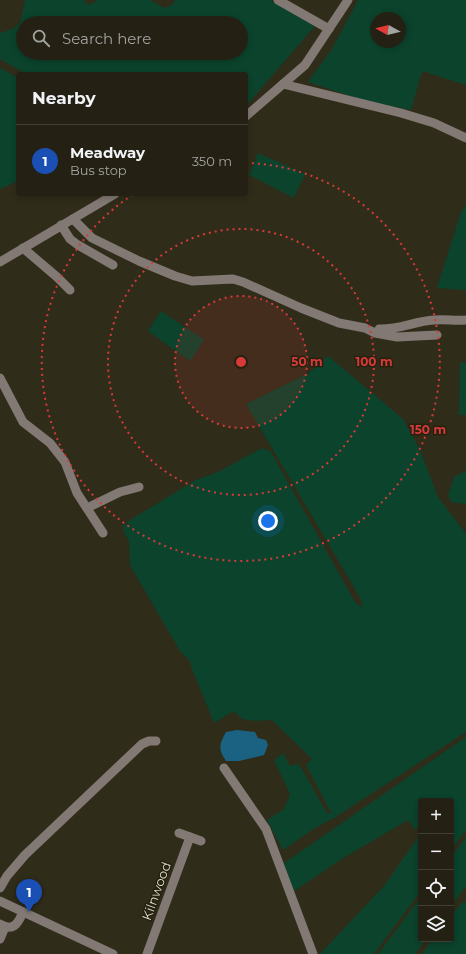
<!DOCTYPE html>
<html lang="en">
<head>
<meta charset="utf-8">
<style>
	:root { --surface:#242114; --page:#2c291d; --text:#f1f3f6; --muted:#a3a3a0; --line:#413e34; --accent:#2563eb }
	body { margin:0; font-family:Montserrat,sans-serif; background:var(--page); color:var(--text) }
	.controls { position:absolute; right:12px; bottom:12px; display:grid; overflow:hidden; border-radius:4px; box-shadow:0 2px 6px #0003 }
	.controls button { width:36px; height:36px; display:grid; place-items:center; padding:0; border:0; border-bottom:1px solid var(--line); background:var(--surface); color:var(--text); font:20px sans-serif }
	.compass { position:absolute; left:370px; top:12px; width:36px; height:36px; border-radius:50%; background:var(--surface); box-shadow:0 2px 6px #0003; rotate:278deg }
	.you { position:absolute; left:268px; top:521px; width:14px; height:14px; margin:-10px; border:3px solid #fff; border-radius:50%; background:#1a73e8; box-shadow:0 0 0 6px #1a73e833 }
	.badge { display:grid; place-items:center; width:26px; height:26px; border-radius:50%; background:var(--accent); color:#fff; font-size:13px; font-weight:700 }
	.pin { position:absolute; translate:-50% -33px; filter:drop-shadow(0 1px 2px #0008) }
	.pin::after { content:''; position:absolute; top:21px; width:14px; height:12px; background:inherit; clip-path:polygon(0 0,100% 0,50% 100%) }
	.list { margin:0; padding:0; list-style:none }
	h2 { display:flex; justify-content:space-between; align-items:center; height:52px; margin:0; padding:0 16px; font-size:17px }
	h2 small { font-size:13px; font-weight:400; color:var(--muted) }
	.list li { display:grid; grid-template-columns:26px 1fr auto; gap:12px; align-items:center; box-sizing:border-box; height:72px; padding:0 16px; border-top:1px solid var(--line) }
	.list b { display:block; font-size:15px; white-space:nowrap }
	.list p { margin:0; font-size:13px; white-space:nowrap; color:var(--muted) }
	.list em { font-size:13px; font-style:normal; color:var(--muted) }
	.icon { flex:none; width:22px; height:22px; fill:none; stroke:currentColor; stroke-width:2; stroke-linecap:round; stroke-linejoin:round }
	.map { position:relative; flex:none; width:466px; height:954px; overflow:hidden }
	.search { position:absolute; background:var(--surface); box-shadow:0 2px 6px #0003; left:16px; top:16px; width:232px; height:44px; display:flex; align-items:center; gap:10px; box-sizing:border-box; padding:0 14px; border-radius:22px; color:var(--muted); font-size:15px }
	.panel { position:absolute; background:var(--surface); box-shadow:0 2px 6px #0003; left:16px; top:72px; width:232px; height:124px; border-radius:4px }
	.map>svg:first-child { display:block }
	.green { fill:#0b432c; fill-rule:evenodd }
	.water { fill:#1b6282 }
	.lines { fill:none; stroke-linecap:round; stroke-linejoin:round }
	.minor { stroke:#837974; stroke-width:9 }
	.ring { fill:none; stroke:#d73a39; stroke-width:2; stroke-dasharray:2 4 }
	.labels { text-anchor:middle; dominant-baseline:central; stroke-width:3; stroke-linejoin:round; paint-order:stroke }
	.street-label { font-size:13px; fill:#dfddd1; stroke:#262210 }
	.centre { fill:#d73a39; stroke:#262210; stroke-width:2 }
	.ring-label { font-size:12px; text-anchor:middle; font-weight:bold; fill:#d73a39; stroke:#262210; stroke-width:3; stroke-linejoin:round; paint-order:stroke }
</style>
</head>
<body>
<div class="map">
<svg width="466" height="954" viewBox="0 0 466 954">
	<rect width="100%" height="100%" fill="#302c1a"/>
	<g class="green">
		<path d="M 25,0 L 83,0 L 89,5 L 98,0 L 150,0 L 164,8 L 172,5 L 175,0 L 270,0 L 315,26 L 246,106 L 246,74 L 26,74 L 0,59 L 0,33 L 12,29 L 20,23 ZM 23,23 L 241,23 L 241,53 L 23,53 Z"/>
		<path d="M 358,0 L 466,0 L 466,85 L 422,71 L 411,110 L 365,101 L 308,82 L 332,49 ZM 376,18 L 400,18 L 400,42 L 376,42 Z"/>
		<polygon points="0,68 18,78 18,181 0,189"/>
		<polygon points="258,153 305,174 294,198 249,175"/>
		<polygon points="466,205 466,290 437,288 461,212"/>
		<polygon points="161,311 204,340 190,361 148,331"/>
		<polygon points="328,356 403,419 420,450 438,497 466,534 466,732 334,818 315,828 283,850 267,820 284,809 290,794 274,760 283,753 290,766 298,764 302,769 327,813 331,813 306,765 312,759 272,720 254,721 242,719 234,711 214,723 190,664 191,662 180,651 130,565 129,541 123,531 123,526 130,520 196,480 218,472 262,448 271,452 355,602 362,607 362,601 246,404 309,373"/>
		<polygon points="460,362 466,363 466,415 459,415"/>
		<polygon points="466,471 466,504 451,502 448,495 454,477"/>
		<polygon points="466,737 466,830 451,850 451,801 421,801 421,823 415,830 408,820 340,860 293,892 284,863"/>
		<polygon points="421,833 421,891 374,954 320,954 384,886"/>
		<polygon points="466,837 466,886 451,906 451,857"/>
		<polygon points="421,897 421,939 426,939 415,954 378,954"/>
		<polygon points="466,902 466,954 422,954 433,939 451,939 451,915 462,903"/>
	</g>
	<path class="water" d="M 237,730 L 255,732 L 258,738 L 266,740 L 268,745 L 264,755 L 239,761 L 226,761 C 218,749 219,745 226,732 Z"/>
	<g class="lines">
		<g class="minor">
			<polyline points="278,0 329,29"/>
			<polyline points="283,84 401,113 434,123 466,138"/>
			<polyline points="246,116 305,65 348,0"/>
			<polyline points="73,219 92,238 139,261 175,276 192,281 233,279 243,282 301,308 339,323 365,328 375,333 397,337 437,335"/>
			<polyline points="61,225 70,239 78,245 113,265"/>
			<polyline points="23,248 57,277 70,290"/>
			<polyline points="0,262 115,194"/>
			<path d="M 379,329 C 398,330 415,321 434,320 C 445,319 455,321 466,320"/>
			<polyline points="0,378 23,422 50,443 65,462 77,493 103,533"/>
			<polyline points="87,508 120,492 139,487"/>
			<polyline points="224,768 266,829 313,954"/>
			<polyline points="179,833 201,841"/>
			<polyline points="0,888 7,876 25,855 142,744 149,741 156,741"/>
			<polyline points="0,901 113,954"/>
			<path d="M 0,924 C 13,932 18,924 23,912"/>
			<polyline points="0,939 5,927"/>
			<polyline points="147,954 190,837"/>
		</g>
	</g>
	<circle cx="241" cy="362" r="66" fill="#d73a39" fill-opacity=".12"/>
	<g class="ring">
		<circle cx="241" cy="362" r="66"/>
		<circle cx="241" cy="362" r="133"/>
		<path d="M246 163A199 199 0 1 1 134 194"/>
	</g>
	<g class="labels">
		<g class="street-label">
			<text transform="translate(156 891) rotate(-70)">Kilnwood</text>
		</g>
	</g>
	<circle cx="241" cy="362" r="6" class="centre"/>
	<g class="ring-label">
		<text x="307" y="366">50 m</text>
		<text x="374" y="366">100 m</text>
		<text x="428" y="434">150 m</text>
	</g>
</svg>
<div class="controls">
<button>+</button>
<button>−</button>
<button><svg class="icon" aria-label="locate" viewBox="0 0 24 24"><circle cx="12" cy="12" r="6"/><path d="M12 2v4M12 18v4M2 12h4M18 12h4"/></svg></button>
<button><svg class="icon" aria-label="layers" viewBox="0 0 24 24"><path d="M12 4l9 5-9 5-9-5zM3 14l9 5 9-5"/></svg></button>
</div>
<svg class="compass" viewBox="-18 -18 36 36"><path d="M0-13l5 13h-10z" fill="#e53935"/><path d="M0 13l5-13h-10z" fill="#a3a3a0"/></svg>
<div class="you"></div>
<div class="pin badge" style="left:29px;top:912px;background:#1a4fb4">1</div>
<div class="search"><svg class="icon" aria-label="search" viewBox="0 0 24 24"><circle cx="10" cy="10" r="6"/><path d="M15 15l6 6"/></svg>Search here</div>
<section class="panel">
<h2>Nearby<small></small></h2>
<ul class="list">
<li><span class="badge" style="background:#1a4fb4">1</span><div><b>Meadway</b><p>Bus stop</p></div><em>350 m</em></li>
</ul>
</section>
</div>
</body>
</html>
